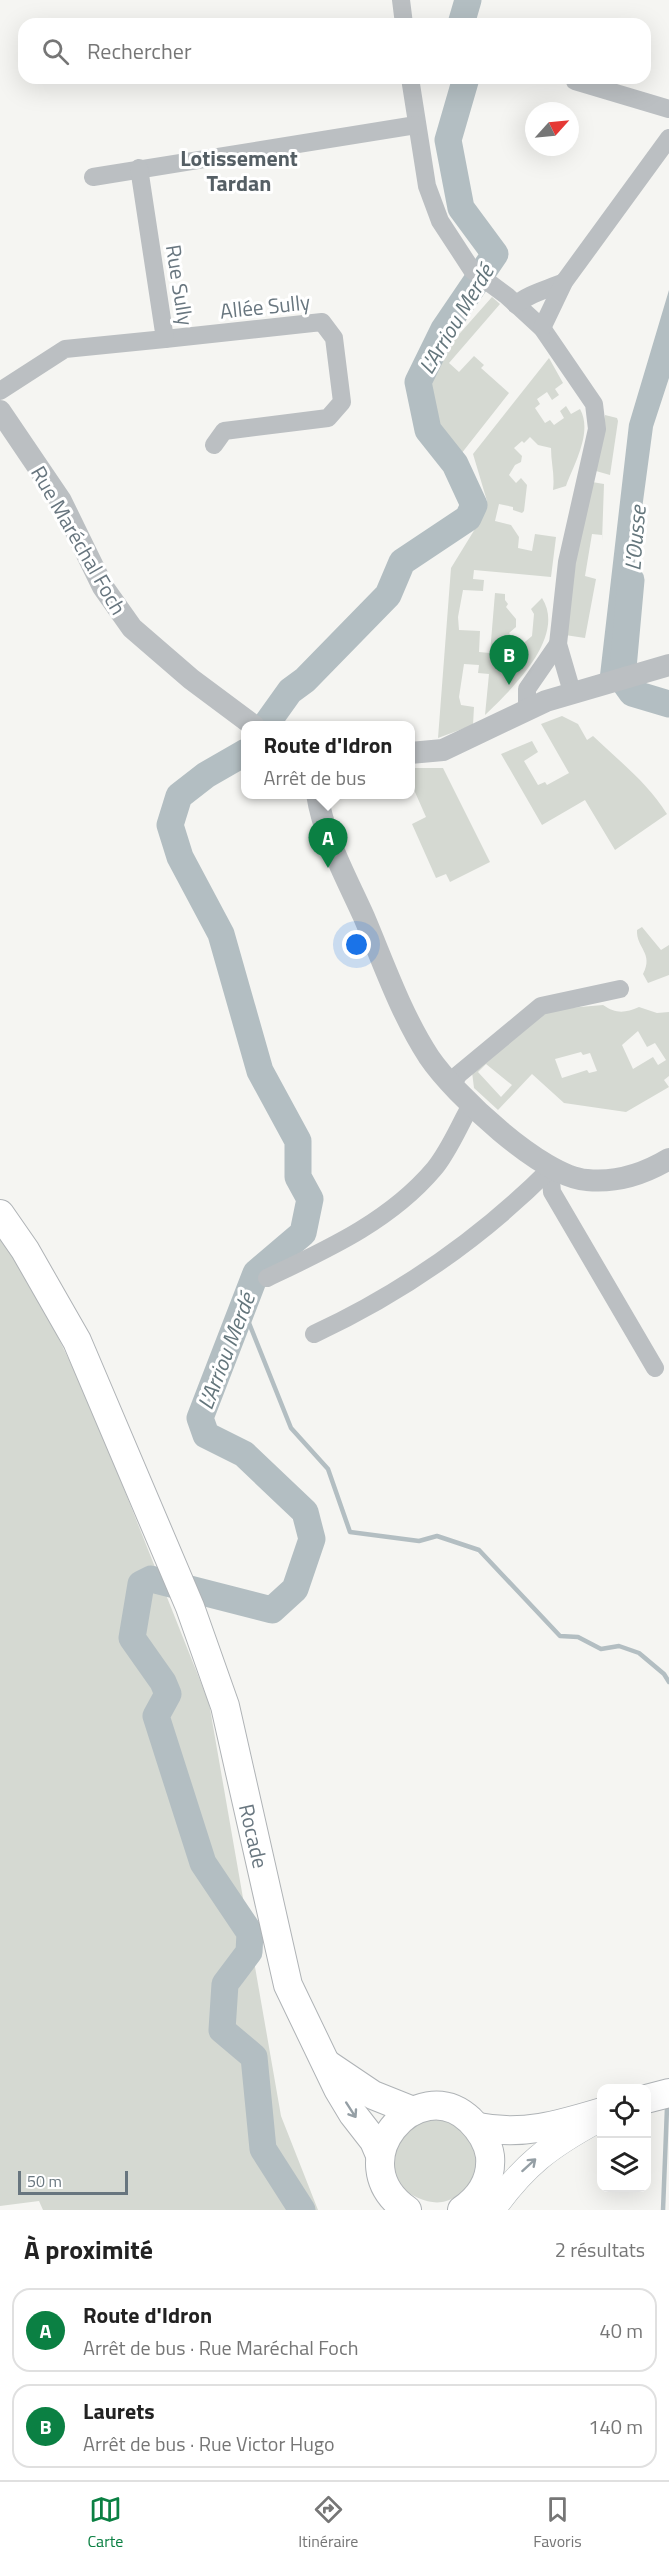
<!DOCTYPE html>
<html lang="fr">
<head>
<meta charset="utf-8">
<style>
	:root { --surface:#fff; --page:#f2f2f2; --text:#222; --muted:#767676; --line:#e0e0e0; --accent:#0b8043 }
	body { margin:0; font-family:"Titillium Web",sans-serif; background:var(--page); color:var(--text) }
	.controls { position:absolute; right:18px; bottom:18px; display:grid; overflow:hidden; border-radius:12px; box-shadow:0 6px 24px #0002 }
	.controls button { width:54px; height:54px; display:grid; place-items:center; padding:0; border:0; border-bottom:2px solid var(--line); background:var(--surface); color:var(--text); font:30px sans-serif }
	.compass { position:absolute; left:525px; top:102px; width:54px; height:54px; border-radius:50%; background:var(--surface); box-shadow:0 6px 24px #0002; rotate:63deg }
	.scale { position:absolute; left:18px; bottom:15px; width:110px; box-sizing:border-box; padding-left:6px; border:3px solid #68767f; border-top:0; font-size:16px; line-height:21px; white-space:nowrap; color:#68767f; -webkit-text-stroke:4px #fff; paint-order:stroke }
	.you { position:absolute; left:357px; top:945px; width:21px; height:21px; margin:-15px; border:4px solid #fff; border-radius:50%; background:#1a73e8; box-shadow:0 0 0 9px #1a73e833 }
	.badge { display:grid; place-items:center; width:39px; height:39px; border-radius:50%; background:var(--accent); color:#fff; font-size:20px; font-weight:700 }
	.pin { position:absolute; translate:-50% -50px; filter:drop-shadow(0 2px 3px #0008) }
	.pin::after { content:''; position:absolute; top:32px; width:21px; height:18px; background:inherit; clip-path:polygon(0 0,100% 0,50% 100%) }
	.popup { position:absolute; left:241px; top:721px; width:174px; height:78px; box-sizing:border-box; display:grid; place-content:center; border-radius:12px; background:var(--surface); filter:drop-shadow(0 2px 4px #0005); font-size:20px; white-space:nowrap; color:var(--muted) }
	.popup b { font-size:22px; color:var(--text) }
	.popup::after { content:''; position:absolute; left:50%; top:100%; margin-left:-12px; border:12px solid transparent; border-top-color:var(--surface) }
	.list { margin:0; padding:0; list-style:none }
	h2 { display:flex; justify-content:space-between; align-items:center; height:78px; margin:0; padding:0 24px; font-size:26px }
	h2 small { font-size:20px; font-weight:400; color:var(--muted) }
	.list li { display:grid; grid-template-columns:39px 1fr auto; gap:18px; align-items:center; box-sizing:border-box; height:84px; margin:0 12px 12px; padding:0 12px; border:2px solid var(--line); border-radius:18px }
	.list b { display:block; font-size:22px; white-space:nowrap }
	.list p { margin:0; font-size:20px; white-space:nowrap; color:var(--muted) }
	.list em { font-size:20px; font-style:normal; color:var(--muted) }
	.icon { flex:none; width:33px; height:33px; fill:none; stroke:currentColor; stroke-width:2; stroke-linecap:round; stroke-linejoin:round }
	.map { position:relative; flex:none; width:669px; height:2210px; overflow:hidden }
	.search { position:absolute; background:var(--surface); box-shadow:0 6px 24px #0002; left:18px; right:18px; top:18px; height:66px; display:flex; align-items:center; gap:15px; box-sizing:border-box; padding:0 21px; border-radius:18px; color:var(--muted); font-size:22px }
	.sheet { height:270px; background:var(--surface) }
	nav { display:flex; justify-content:space-around; align-items:center; box-sizing:border-box; height:84px; border-top:2px solid var(--line); background:var(--surface); font-size:16px; color:var(--muted) }
	nav a { display:grid; justify-items:center; gap:3px }
	nav .on { color:var(--accent) }
	.map>svg:first-child { display:block }
	.green { fill:#d5d9d2; fill-rule:evenodd }
	.water { fill:#b3bec2 }
	.lines { fill:none; stroke-linecap:round; stroke-linejoin:round }
	.stream { stroke:#b3bec2; stroke-width:4.5 }
	.river { stroke:#b3bec2; stroke-width:27 }
	.secondary-casing { stroke:#adb3b6; stroke-width:27 }
	.primary-casing { stroke:#afb3b6; stroke-width:30 }
	.minor { stroke:#bbbfc2; stroke-width:18 }
	.tertiary { stroke:#bbbfc2; stroke-width:22 }
	.secondary { stroke:#fff; stroke-width:26 }
	.primary { stroke:#fff; stroke-width:28 }
	.oneway { stroke:#959fa5 }
	.labels { text-anchor:middle; dominant-baseline:central; stroke-width:6; stroke-linejoin:round; paint-order:stroke }
	.street-label { font-size:21px; fill:#68767f; stroke:#fff }
	.neighbourhood-label { font-size:22px; font-weight:bold; fill:#555f65; stroke:#fff }
	.water-label { font-size:22px; font-style:italic; fill:#64767c; stroke:#fff }
</style>
</head>
<body>
<div class="map">
<svg width="669" height="2210" viewBox="0 0 669 2210">
	<rect width="100%" height="100%" fill="#f5f5f2"/>
	<g class="green">
		<polygon points="492,297 500,304 449,363 459,372 474,356 484,365 481,368 509,393 461,454 434,420 430,385 438,358"/>
		<path d="M 549,358 L 563,383 L 555,389 L 559,395 L 552,400 L 547,392 L 537,399 L 540,404 L 535,408 L 545,423 L 550,420 L 554,425 L 564,418 L 560,411 L 566,406 L 571,414 L 580,409 C 593,432 574,464 566,486 L 553,490 C 555,475 551,463 551,448 L 538,445 L 530,437 L 524,443 L 522,441 L 514,448 L 522,456 L 521,462 L 515,465 L 509,475 L 516,483 L 521,478 L 527,485 L 524,511 L 522,513 L 513,510 L 513,507 L 499,504 L 495,521 L 511,525 L 519,537 L 518,548 L 532,551 L 535,534 L 556,537 L 551,577 L 474,570 L 473,579 L 484,580 L 483,591 L 463,590 L 458,617 L 459,630 L 480,631 L 479,652 L 490,653 L 495,593 L 505,594 L 505,600 L 508,604 L 506,607 L 516,619 L 516,627 L 509,633 L 520,646 L 532,636 L 534,614 L 531,609 L 542,598 C 567,637 511,690 485,715 L 489,674 L 478,673 L 479,665 L 464,664 L 459,697 L 461,705 L 474,707 L 473,725 L 438,738 L 451,568 L 478,524 L 487,501 L 473,454 Z"/>
		<polygon points="605,415 617,418 618,421 610,475 596,471"/>
		<polygon points="592,482 604,484 602,541 602,535 592,534 585,576 596,579 585,638 565,635 574,561"/>
		<path d="M 562,716 L 578,724 L 587,740 L 593,736 C 619,761 648,783 667,814 L 615,850 L 585,800 L 542,825 L 501,754 L 532,741 L 538,752 L 524,761 L 538,785 L 545,782 L 547,785 L 569,773 L 541,724 Z"/>
		<polygon points="411,768 443,768 490,862 450,882 446,874 436,878 412,824 426,817 411,783"/>
		<path d="M 642,927 L 661,950 L 669,945 L 669,975 L 648,983 L 643,974 C 654,953 636,948 637,930 Z"/>
		<path d="M 603,1005 C 616,1014 625,1013 639,1007 L 657,1013 L 669,1012 L 669,1076 L 664,1080 L 669,1087 L 626,1112 L 564,1103 L 532,1074 L 498,1110 L 474,1088 L 472,1072 L 546,1010 ZM 638,1031 L 647,1047 L 655,1043 L 666,1060 L 658,1065 L 653,1057 L 633,1069 L 622,1045 ZM 581,1052 L 583,1055 L 590,1053 L 597,1071 L 589,1073 L 587,1070 L 562,1078 L 555,1059 ZM 486,1064 L 512,1085 L 501,1097 L 478,1072 Z"/>
		<polygon points="0,1218 89,1401 209,1703 281,2116 318,2210 43,2210 39,2201 0,2206"/>
		<path d="M 428,2114 L 470,2130 L 480,2174 C 449,2210 433,2210 394,2184 L 393,2140 Z"/>
	</g>
	<polygon class="water" points="669,290 669,378 653,427 626,628 635,664 600,675 629,424"/>
	<g class="lines">
		<g class="stream">
			<polyline points="243,1308 291,1428 328,1469 350,1532 419,1541 437,1536 479,1550 560,1636 578,1637 601,1649 619,1646 639,1653 664,1674 669,1682"/>
			<polyline points="663,2210 667,2108"/>
		</g>
		<g class="river">
			<polyline points="461,24 468,0"/>
			<polyline points="631,580 622,679 632,693 669,704"/>
			<polyline points="265,726 290,691 305,680 388,595 402,562 468,518 474,505 455,464 428,430 418,382 444,329 495,254 461,208 448,140 466,78"/>
			<polyline points="246,752 206,775 179,796 170,825 180,857 221,934 260,1071 298,1141 298,1177 310,1199 303,1233 256,1273 200,1418 206,1435 244,1454 305,1512 312,1539 295,1589 272,1610 151,1579 141,1584 132,1638 163,1682 168,1694 156,1716 203,1863 250,1933 249,1952 225,1984 222,2030 254,2057 263,2149 302,2210"/>
		</g>
		<defs>
			<path id="secondary" d="M 492,2210 C 524,2165 549,2146 597,2120"/>
			<g id="primary">
				<polyline points="0,1214 25,1250 77,1341 190,1607 225,1706 288,1985 338,2089 353,2114 374,2141 380,2155"/>
				<polyline points="327,2064 373,2095 413,2111"/>
				<polyline points="646,2099 669,2093"/>
				<path d="M 478,2127 C 522,2136 559,2125 602,2112"/>
				<path d="M 407,2210 C 338,2162 417,2070 470,2120 C 480,2130 488,2142 490,2156 C 492,2179 481,2197 462,2210"/>
			</g>
		</defs>
		<use href="#secondary" class="secondary-casing"/>
		<use href="#primary" class="primary-casing"/>
		<g class="minor">
			<polyline points="401,0 404,24"/>
			<polyline points="410,78 427,186 440,221 472,270 507,296 542,328 594,404 597,429 567,562 558,644 572,692"/>
			<polyline points="575,78 575,81 669,109"/>
			<polyline points="93,177 416,125"/>
			<path d="M 516,305 C 527,294 549,289 564,282"/>
			<polyline points="542,328 564,282 669,138"/>
			<polyline points="165,339 322,322 334,338 342,402 328,418 224,431 214,445"/>
			<polyline points="0,391 65,349 165,339 139,168"/>
			<polyline points="527,709 527,689 558,644"/>
			<polyline points="452,1084 459,1074 541,1006 620,989"/>
			<polyline points="550,1169 552,1192 655,1368"/>
			<path d="M 267,1278 C 328,1249 390,1221 434,1169 C 449,1151 459,1126 471,1105"/>
			<path d="M 314,1334 C 402,1293 481,1238 550,1169"/>
		</g>
		<g class="tertiary">
			<polyline points="0,411 61,501 103,587 132,628 191,679 254,726"/>
			<polyline points="410,753 443,750 546,701 669,665"/>
			<path d="M 317,794 C 324,838 346,877 364,917 C 384,964 401,1014 429,1057 C 454,1094 542,1177 587,1180 C 617,1183 644,1174 669,1159"/>
		</g>
		<use href="#secondary" class="secondary"/>
		<use href="#primary" class="primary"/>
	</g>
	<defs><path id="oneway-shaft" d="M-6 0H5M1.5-3L5.5 0L1.5 3" fill="none" stroke-width="1.6" stroke-linecap="round" stroke-linejoin="round" transform="scale(1.5)"/></defs>
	<g class="oneway">
		<use href="#oneway-shaft" transform="translate(351 2110) rotate(57)"/>
		<use href="#oneway-shaft" transform="translate(529 2165) rotate(-42)"/>
	</g>
	<g class="labels">
		<g class="street-label">
			<text transform="translate(180 285) rotate(81)">Rue Sully</text>
			<text transform="translate(265 306) rotate(-6)">Allée Sully</text>
			<text transform="translate(79 540) rotate(60)">Rue Maréchal Foch</text>
			<text transform="translate(254 1836) rotate(77)">Rocade</text>
		</g>
		<g class="neighbourhood-label">
			<text x="239" y="158">Lotissement<tspan x="239" dy="25">Tardan</tspan></text>
		</g>
		<g class="water-label">
			<text transform="translate(456 319) rotate(-59)">L'Arriou Merdé</text>
			<text transform="translate(635 538) rotate(-85)">L'Ousse</text>
			<text transform="translate(226 1351) rotate(-69)">L'Arriou Merdé</text>
		</g>
	</g>
</svg>
<div class="controls">
<button><svg class="icon" aria-label="locate" viewBox="0 0 24 24"><circle cx="12" cy="12" r="6"/><path d="M12 2v4M12 18v4M2 12h4M18 12h4"/></svg></button>
<button><svg class="icon" aria-label="layers" viewBox="0 0 24 24"><path d="M12 4l9 5-9 5-9-5zM3 14l9 5 9-5"/></svg></button>
</div>
<svg class="compass" viewBox="-18 -18 36 36"><path d="M0-13l5 13h-10z" fill="#e53935"/><path d="M0 13l5-13h-10z" fill="#767676"/></svg>
<div class="scale">50 m</div>
<div class="you"></div>
<div class="pin badge" style="left:328px;top:868px">A</div>
<div class="popup"><b>Route d'Idron</b>Arrêt de bus</div>
<div class="pin badge" style="left:509px;top:685px">B</div>
<div class="search"><svg class="icon" aria-label="search" viewBox="0 0 24 24"><circle cx="10" cy="10" r="6"/><path d="M15 15l6 6"/></svg>Rechercher</div>
</div>
<section class="sheet">
<h2>À proximité<small>2 résultats</small></h2>
<ul class="list">
<li><span class="badge">A</span><div><b>Route d'Idron</b><p>Arrêt de bus · Rue Maréchal Foch</p></div><em>40 m</em></li>
<li><span class="badge">B</span><div><b>Laurets</b><p>Arrêt de bus · Rue Victor Hugo</p></div><em>140 m</em></li>
</ul>
</section>
<nav>
<a class="on"><svg class="icon" aria-label="map" viewBox="0 0 24 24"><path d="M3 6l6-2 6 2 6-2v14l-6 2-6-2-6 2zM9 4v14M15 6v14"/></svg>Carte</a>
<a><svg class="icon" aria-label="directions" viewBox="0 0 24 24"><path d="M12 3l9 9-9 9-9-9zM9 14v-3h6M13 9l2 2-2 2"/></svg>Itinéraire</a>
<a><svg class="icon" aria-label="saved" viewBox="0 0 24 24"><path d="M7 4h10v16l-5-4-5 4z"/></svg>Favoris</a>
</nav>
</body>
</html>
